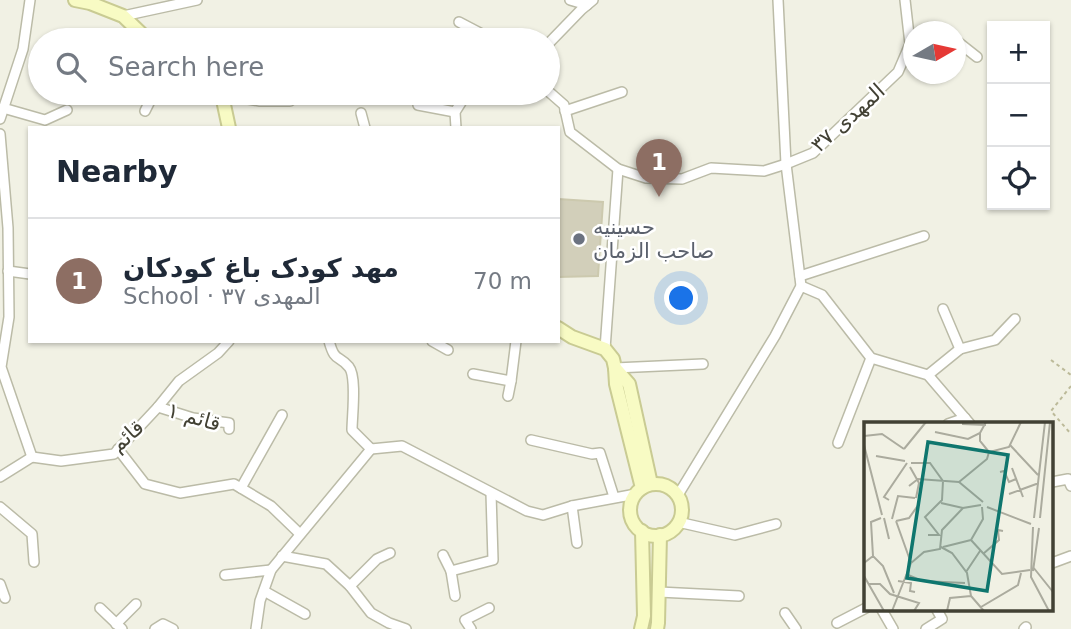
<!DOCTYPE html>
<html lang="en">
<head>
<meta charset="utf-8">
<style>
	:root { --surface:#fff; --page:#f6f6f7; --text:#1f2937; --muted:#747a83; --line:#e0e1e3; --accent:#7c3aed }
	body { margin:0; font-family:"DejaVu Sans",Cairo,sans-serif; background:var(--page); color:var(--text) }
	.controls { position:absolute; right:21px; top:21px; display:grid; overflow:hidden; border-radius:0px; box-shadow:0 2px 5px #0004 }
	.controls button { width:63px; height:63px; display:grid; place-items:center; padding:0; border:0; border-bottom:2px solid var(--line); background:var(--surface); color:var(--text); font:35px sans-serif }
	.compass { position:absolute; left:903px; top:21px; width:63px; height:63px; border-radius:50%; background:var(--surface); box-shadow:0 2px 5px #0004; rotate:81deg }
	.you { position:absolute; left:682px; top:299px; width:24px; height:24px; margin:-18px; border:5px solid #fff; border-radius:50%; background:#1a73e8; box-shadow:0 0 0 10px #1a73e833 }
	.badge { display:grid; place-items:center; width:46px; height:46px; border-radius:50%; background:var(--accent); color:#fff; font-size:23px; font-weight:700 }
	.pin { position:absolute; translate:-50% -58px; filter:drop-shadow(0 2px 4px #0008) }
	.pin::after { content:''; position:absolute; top:37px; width:24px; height:21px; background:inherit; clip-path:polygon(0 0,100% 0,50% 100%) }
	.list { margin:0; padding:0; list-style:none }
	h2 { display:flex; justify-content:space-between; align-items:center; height:91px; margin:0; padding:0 28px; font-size:30px }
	h2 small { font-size:23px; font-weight:400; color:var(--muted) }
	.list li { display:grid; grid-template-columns:46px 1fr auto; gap:21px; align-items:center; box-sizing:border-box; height:126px; padding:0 28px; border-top:2px solid var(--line) }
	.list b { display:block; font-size:26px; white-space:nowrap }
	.list p { margin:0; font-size:23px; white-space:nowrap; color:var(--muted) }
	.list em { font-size:23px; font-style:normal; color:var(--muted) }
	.icon { flex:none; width:38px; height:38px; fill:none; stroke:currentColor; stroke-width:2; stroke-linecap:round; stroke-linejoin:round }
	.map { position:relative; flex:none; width:1071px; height:629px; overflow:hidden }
	.search { position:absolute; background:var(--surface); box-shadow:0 2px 5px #0004; left:28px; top:28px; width:532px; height:77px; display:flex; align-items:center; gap:18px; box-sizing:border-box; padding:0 24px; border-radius:38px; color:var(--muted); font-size:26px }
	.panel { position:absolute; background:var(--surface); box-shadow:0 2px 5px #0004; left:28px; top:126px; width:532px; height:217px; border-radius:0px }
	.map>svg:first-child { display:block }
	.building { fill:#d2cfba; stroke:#ccc9ae; stroke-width:2 }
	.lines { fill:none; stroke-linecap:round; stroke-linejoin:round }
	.street-casing { stroke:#bbbba7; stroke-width:12 }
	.secondary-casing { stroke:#c9cb93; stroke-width:16 }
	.path { stroke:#bcba99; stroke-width:2; stroke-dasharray:3.5 3.5; stroke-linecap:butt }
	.street { stroke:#fff; stroke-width:9 }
	.secondary { stroke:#f8fbc4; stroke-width:12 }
	.worship-dot { fill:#6b7280; stroke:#fff; stroke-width:2.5 }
	.labels { text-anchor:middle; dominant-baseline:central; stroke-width:5; stroke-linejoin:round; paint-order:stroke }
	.street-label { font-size:21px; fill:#424134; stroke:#fff }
	.worship-label { font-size:21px; fill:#5b616d; stroke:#fff; text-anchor:start }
	.inset-road { fill:none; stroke:#abab9e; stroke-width:2 }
	.view { fill:#0f766e; fill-opacity:0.15; stroke:#0f766e; stroke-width:3.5 }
	.inset-edge { fill:none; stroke:#424134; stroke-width:3.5 }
</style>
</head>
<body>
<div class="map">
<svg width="1071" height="629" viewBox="0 0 1071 629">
	<rect width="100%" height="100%" fill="#f1f1e4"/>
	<polygon class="building" points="558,199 603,202 598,276 558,277"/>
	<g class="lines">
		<defs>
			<g id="street">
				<polyline points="570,0 587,5"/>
				<polyline points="123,16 197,0"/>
				<polyline points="459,22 480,33 480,40"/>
				<polyline points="956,42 958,42 977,57"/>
				<polyline points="548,44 581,10 593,0"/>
				<polyline points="548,91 564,105 570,132 618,169 646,178 682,179 711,168 764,171 786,164 813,153 898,72 910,44 905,0"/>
				<polyline points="219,94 260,101 290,101"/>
				<polyline points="418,105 455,112"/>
				<polyline points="3,108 45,120 67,110"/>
				<polyline points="145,111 154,93"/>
				<polyline points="565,111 622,92"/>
				<polyline points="361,113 365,128"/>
				<polyline points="0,119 23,49 30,0"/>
				<polyline points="456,128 455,112 467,93"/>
				<polyline points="0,134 8,228 9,317 1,367 32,457"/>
				<polyline points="8,271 30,274"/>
				<polyline points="800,276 924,236"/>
				<polyline points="801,286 822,295 871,358 928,375 970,424"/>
				<polyline points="943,309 960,349"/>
				<path d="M 329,341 C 335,363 338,354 349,367 C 357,377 352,417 352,430 L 371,449"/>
				<polyline points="432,341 448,350"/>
				<polyline points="605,349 618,169"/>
				<polyline points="615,368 703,364"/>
				<polyline points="473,374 511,381"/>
				<polyline points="928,375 960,349 995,340 1015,319"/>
				<polyline points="508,396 511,381 516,341"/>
				<polyline points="158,407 193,418 229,423 229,429"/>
				<polyline points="948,424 965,418"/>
				<polyline points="531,440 592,454 600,453 614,497"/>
				<polyline points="838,443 871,358"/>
				<polyline points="118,449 145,484 180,493 234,484 271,506 300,534"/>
				<polyline points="371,449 402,446 527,511 543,515 572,506 636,494"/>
				<polyline points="0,477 32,457 61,461 114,454 158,407 179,381 218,353 229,341"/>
				<polyline points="1052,482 1068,479 1071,486"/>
				<polyline points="241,488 282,415"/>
				<polyline points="678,495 775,336 801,286 786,164 778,0"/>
				<polyline points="572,506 577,543"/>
				<polyline points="0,507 32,534 34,562"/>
				<polyline points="678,522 735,535 776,524"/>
				<polyline points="443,555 451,571"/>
				<polyline points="282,556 326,564 350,586 371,613 389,623 406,629"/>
				<polyline points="1052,563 1071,556"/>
				<polyline points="225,575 271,570"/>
				<polyline points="0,584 5,598"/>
				<polyline points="350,586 377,559 390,553"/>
				<polyline points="264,591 305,614"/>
				<polyline points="659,592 739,596"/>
				<polyline points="455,596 451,571 493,560 491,493"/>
				<polyline points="100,608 122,629"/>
				<polyline points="882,610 893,629"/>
				<polyline points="785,613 796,629"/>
				<polyline points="837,623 866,608"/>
				<polyline points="116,624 136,604"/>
				<polyline points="155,629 163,624 173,629"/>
				<polyline points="256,629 260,601 271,570 371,449"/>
				<polyline points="471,629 465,620 489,608"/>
				<polyline points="926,629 942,619 937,610"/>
				<polyline points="1024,629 1026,627"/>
			</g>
			<g id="secondary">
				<polyline points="75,0 90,3 123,16 148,40"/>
				<polyline points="218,93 223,100 229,128"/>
				<polyline points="558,328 572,337 605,349 613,359 615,368 629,384 651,484"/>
				<polyline points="615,368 616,384 642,488"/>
				<circle cx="656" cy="510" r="26"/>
				<polyline points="641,629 644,616 642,531"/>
				<polyline points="657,629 658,623 660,535"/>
			</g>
		</defs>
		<use href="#street" class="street-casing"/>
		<use href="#secondary" class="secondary-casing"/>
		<g class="path">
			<polyline points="1051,360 1071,375"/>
			<polyline points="1071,386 1051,411 1071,434"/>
		</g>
		<use href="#street" class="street"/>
		<use href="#secondary" class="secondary"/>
	</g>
	<circle class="worship-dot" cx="579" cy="239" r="7"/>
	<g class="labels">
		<g class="street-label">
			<text transform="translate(848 118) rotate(-42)">المهدی ۳۷</text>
			<text transform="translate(194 417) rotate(16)">قائم ۱</text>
			<text transform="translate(127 436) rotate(-41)">قائم</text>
		</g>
		<g class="worship-label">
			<text x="593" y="227">حسینیه<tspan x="593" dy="24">صاحب الزمان</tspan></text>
		</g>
	</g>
	<g transform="translate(864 422)">
		<rect width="189" height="189" fill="#f1f1e4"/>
		<path class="inset-road" d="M 98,2 L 122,3M 71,10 L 104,17 L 116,11 L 122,0M 116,11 L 116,19 L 125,30M 0,14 L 18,12 L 40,27M 0,23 L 18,93M 146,23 L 174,53M 40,27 L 62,0M 12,34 L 41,39M 47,41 L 66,41 L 79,59 L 78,78 L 61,95 L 75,113 L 64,113M 46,45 L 55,61 L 52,76M 148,46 L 159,75M 136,50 L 140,49 L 145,60 L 152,57M 95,60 L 123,37 L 125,30 L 145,25 L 157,0M 45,64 L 54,57 L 95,60 L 119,80M 145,72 L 175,61M 25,78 L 20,75 L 43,41M 77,81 L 99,86M 123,85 L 167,102M 20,96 L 25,117M 170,96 L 181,0M 176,96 L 186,0M 28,97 L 34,74 L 51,76M 32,99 L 47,141M 32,99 L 45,96 L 55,82M 169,105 L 167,155 L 185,189M 107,118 L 138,152 L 166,148M 107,118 L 119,97 L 118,85M 77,125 L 88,131 L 103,151 L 107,174 L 120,189M 79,125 L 107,118M 119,132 L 135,118 L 134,108 L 139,109M 9,134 L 7,100 L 17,96M 0,141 L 9,134 L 19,144 L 30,171M 169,145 L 189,170M 169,149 L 175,106M 102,150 L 116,129M 42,152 L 58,159 L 101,161M 0,154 L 20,189M 34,159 L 47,161 L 46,169 L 51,170M 5,162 L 16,162 L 26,172 L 55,181 L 50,189M 117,185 L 154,163 L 157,151M 28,189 L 47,141 L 60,130 L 76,127 L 78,108 L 99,86 L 117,83M 83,189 L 86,176 L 107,174"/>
		<path class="view" d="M 64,20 L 144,33 L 123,169 L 43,156 Z"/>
		<rect width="189" height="189" class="inset-edge"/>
	</g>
</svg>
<div class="controls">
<button>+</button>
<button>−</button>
<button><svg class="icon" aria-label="locate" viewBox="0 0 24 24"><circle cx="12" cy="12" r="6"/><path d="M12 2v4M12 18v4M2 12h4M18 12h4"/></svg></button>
</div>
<svg class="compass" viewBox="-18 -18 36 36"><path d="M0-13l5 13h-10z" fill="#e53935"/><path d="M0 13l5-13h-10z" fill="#747a83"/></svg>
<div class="you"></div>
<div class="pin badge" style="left:659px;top:197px;background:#8d6e63">1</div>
<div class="search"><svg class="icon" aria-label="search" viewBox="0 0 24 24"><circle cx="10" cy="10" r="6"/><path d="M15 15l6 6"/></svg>Search here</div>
<section class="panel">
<h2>Nearby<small></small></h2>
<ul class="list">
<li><span class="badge" style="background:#8d6e63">1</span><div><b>مهد کودک باغ کودکان</b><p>School · المهدی ۳۷</p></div><em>70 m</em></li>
</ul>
</section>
</div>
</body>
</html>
